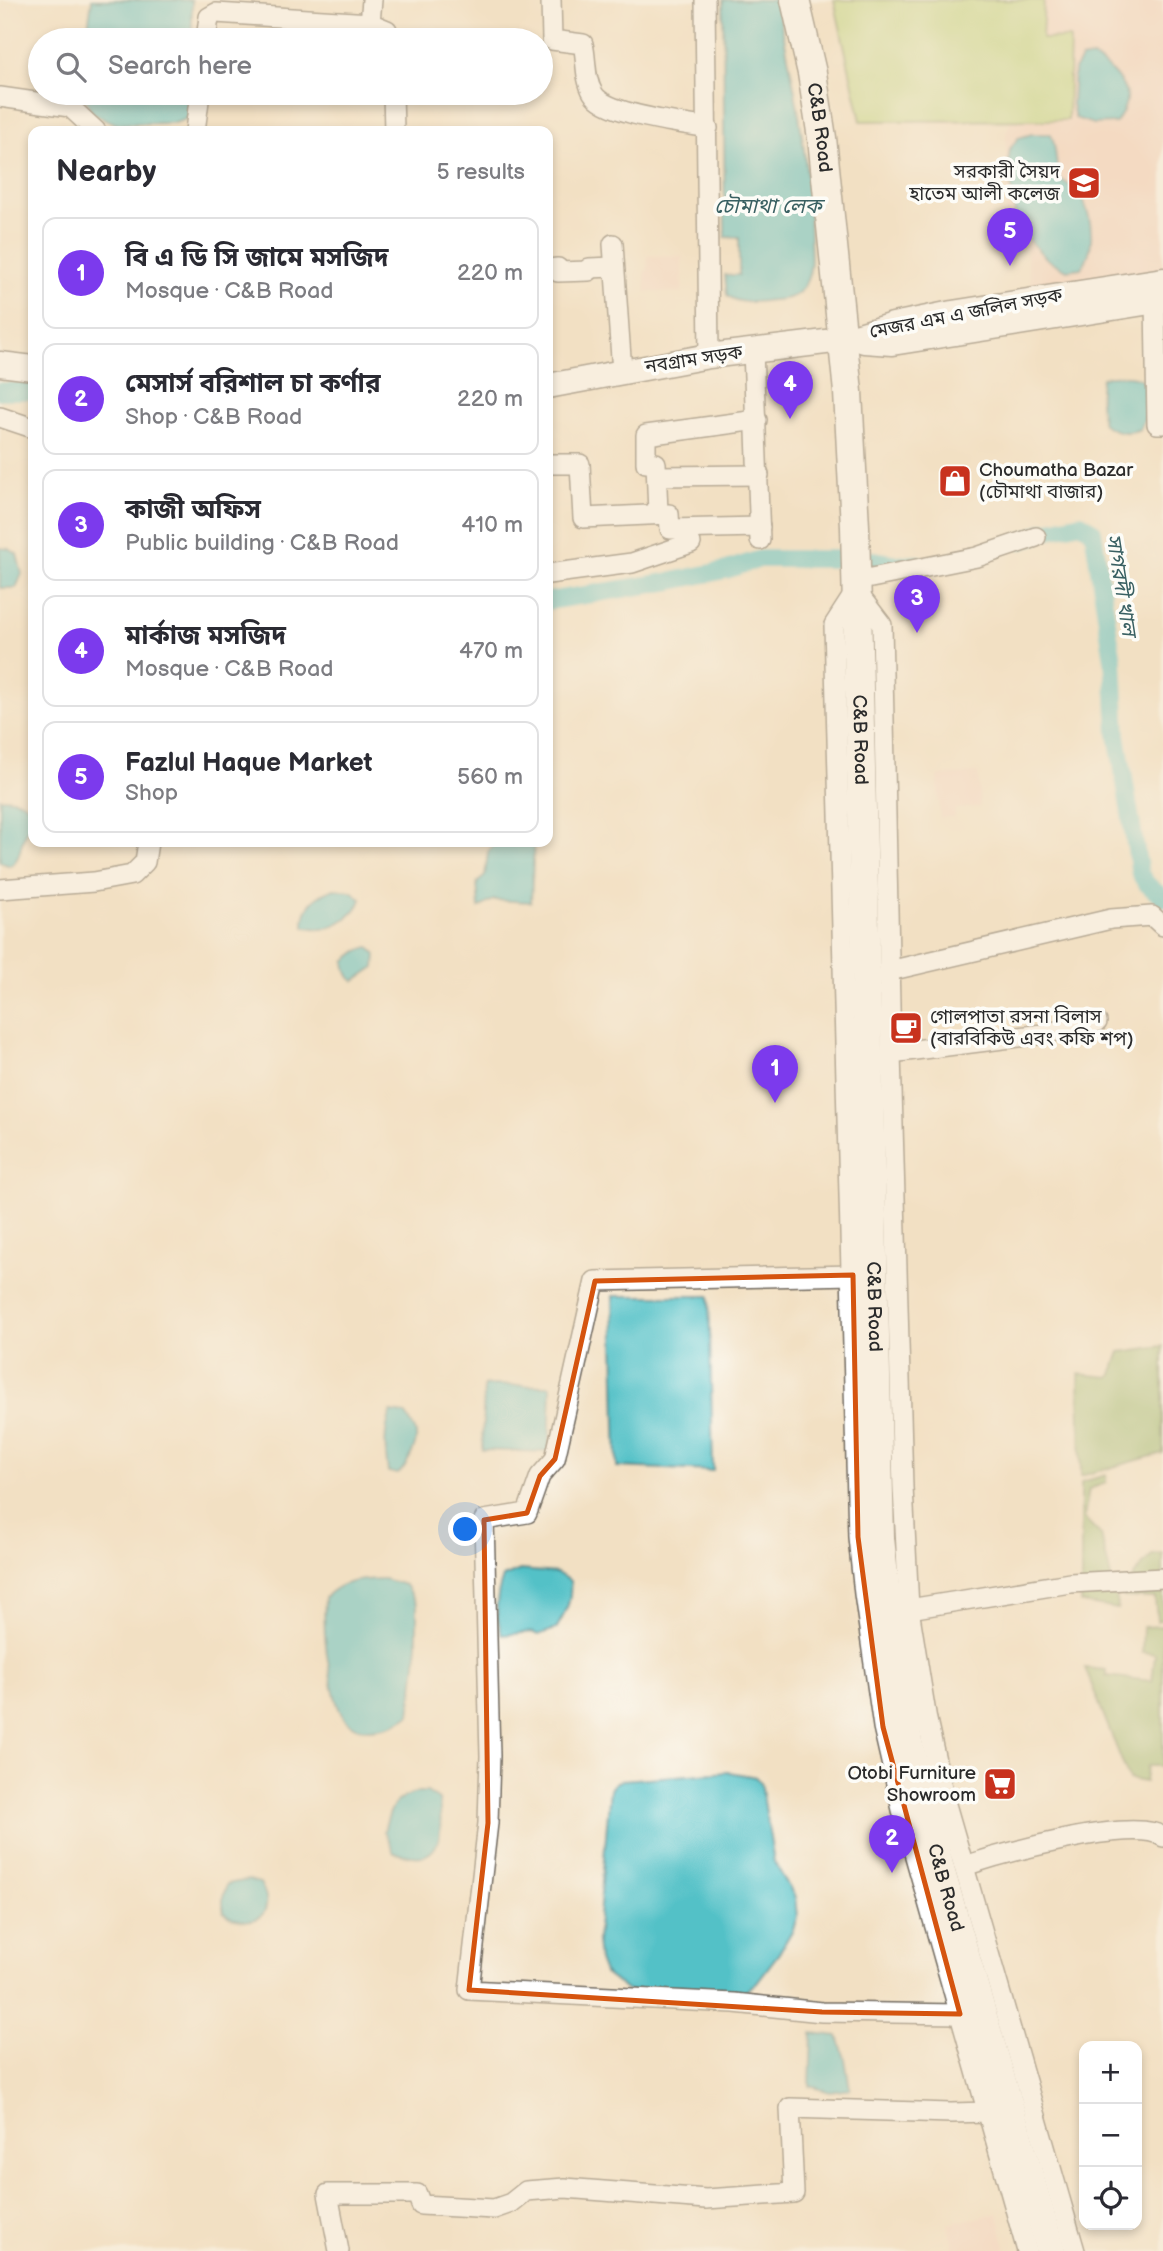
<!DOCTYPE html>
<html lang="en">
<head>
<meta charset="utf-8">
<style>
	:root { --surface:#fff; --page:#f2f2f3; --text:#2b2b33; --muted:#7c7c81; --line:#e1e1e2; --accent:#7c3aed }
	body { margin:0; font-family:"Balsamiq Sans","Noto Sans Bengali",sans-serif; background:var(--page); color:var(--text) }
	.controls { position:absolute; right:21px; bottom:21px; display:grid; overflow:hidden; border-radius:14px; box-shadow:0 4px 10px #0003 }
	.controls button { width:63px; height:63px; display:grid; place-items:center; padding:0; border:0; border-bottom:2px solid var(--line); background:var(--surface); color:var(--text); font:35px sans-serif }
	.you { position:absolute; left:466px; top:1530px; width:24px; height:24px; margin:-18px; border:5px solid #fff; border-radius:50%; background:#1a73e8; box-shadow:0 0 0 10px #1a73e833 }
	.badge { display:grid; place-items:center; width:46px; height:46px; border-radius:50%; background:var(--accent); color:#fff; font-size:23px; font-weight:700 }
	.pin { position:absolute; translate:-50% -58px; filter:drop-shadow(0 2px 4px #0008) }
	.pin::after { content:''; position:absolute; top:37px; width:24px; height:21px; background:inherit; clip-path:polygon(0 0,100% 0,50% 100%) }
	.list { margin:0; padding:0; list-style:none }
	h2 { display:flex; justify-content:space-between; align-items:center; height:91px; margin:0; padding:0 28px; font-size:30px }
	h2 small { font-size:23px; font-weight:400; color:var(--muted) }
	.list li { display:grid; grid-template-columns:46px 1fr auto; gap:21px; align-items:center; box-sizing:border-box; height:112px; margin:0 14px 14px; padding:0 14px; border:2px solid var(--line); border-radius:14px }
	.list b { display:block; font-size:26px; white-space:nowrap }
	.list p { margin:0; font-size:23px; white-space:nowrap; color:var(--muted) }
	.list em { font-size:23px; font-style:normal; color:var(--muted) }
	.icon { flex:none; width:38px; height:38px; fill:none; stroke:currentColor; stroke-width:2; stroke-linecap:round; stroke-linejoin:round }
	.map { position:relative; flex:none; width:1163px; height:2251px; overflow:hidden }
	.search { position:absolute; background:var(--surface); box-shadow:0 4px 10px #0003; left:28px; top:28px; width:525px; height:77px; display:flex; align-items:center; gap:18px; box-sizing:border-box; padding:0 24px; border-radius:38px; color:var(--muted); font-size:26px }
	.panel { position:absolute; background:var(--surface); box-shadow:0 4px 10px #0003; left:28px; top:126px; width:525px; height:721px; border-radius:14px }
	.map>svg:first-child { display:block }
	.built { fill:#f5d3c1 }
	.green { fill:#bbd77d; stroke:#738154; stroke-width:2 }
	.forest { fill:#94b86c; stroke:#60724c; stroke-width:2 }
	.water { fill:#53c1c7; stroke:#3f7679; stroke-width:2 }
	.lines { fill:none; stroke-linecap:round; stroke-linejoin:round }
	.canal { stroke:#53c1c7; stroke-width:18 }
	.minor-casing { stroke:#716a60; stroke-width:22 }
	.major-casing { stroke:#716a60; stroke-width:27 }
	.highway-casing { stroke:#716a60; stroke-width:31 }
	.minor { stroke:#fff; stroke-width:19 }
	.major { stroke:#fff; stroke-width:24 }
	.highway { stroke:#fff; stroke-width:28 }
	.marked { fill:none; stroke:#d5540f; stroke-width:5; stroke-linejoin:round }
	.labels { text-anchor:middle; dominant-baseline:central; stroke-width:7; stroke-linejoin:round; paint-order:stroke }
	.street-label { font-size:19px; fill:#2b2b2b; stroke:#fdfcf7 }
	.poi-label { font-size:19px; fill:#2b2b2b; stroke:#fdfcf7; text-anchor:end }
	.water-label { font-size:21px; font-style:italic; fill:#396062; stroke:#fdfcf7 }
</style>
</head>
<body>
<div class="map">
<svg width="1163" height="2251" viewBox="0 0 1163 2251">
	<rect width="100%" height="100%" fill="#fdfcf7"/>
	<filter id="ink" filterUnits="userSpaceOnUse"><feTurbulence type="fractalNoise" baseFrequency=".0143" numOctaves="2"/><feDisplacementMap in="SourceGraphic" scale="14" xChannelSelector="R" yChannelSelector="G"/><feConvolveMatrix kernelMatrix="1 2 1 2 8 2 1 2 1" color-interpolation-filters="sRGB"/></filter>
	<filter id="wash" filterUnits="userSpaceOnUse"><feTurbulence type="fractalNoise" baseFrequency=".00686" numOctaves="4" result="noise"/><feDisplacementMap in="SourceGraphic" scale="28" xChannelSelector="R" yChannelSelector="G"/><feGaussianBlur stdDeviation="1.57" result="paint"/><feColorMatrix in="noise" values="0 0 0 0 0 0 0 0 0 0 0 0 0 0 0 0 0 1.4 0 .05"/><feComposite in="paint" operator="in"/></filter>
	<g filter="url(#wash)">
		<rect width="100%" height="100%" fill="#f2e0c3"/>
		<g class="built">
			<polygon points="834,0 1163,0 1163,273 1032,290 1023,232 1006,232 1006,134 1011,120 952,123 861,121"/>
			<polygon points="648,256 682,256 682,292 645,292 645,271 648,270"/>
			<polygon points="978,773 980,807 955,809 955,817 940,818 937,776"/>
			<polygon points="998,2213 1006,2249 996,2251 954,2251 948,2224"/>
		</g>
		<polygon class="green" points="834,0 1044,0 1042,39 1070,38 1068,120 861,121"/>
		<g class="forest">
			<polygon points="1163,1346 1163,1453 1081,1476 1079,1374 1111,1377 1120,1352"/>
			<polygon points="1106,1475 1106,1483 1089,1489 1084,1518 1101,1535 1118,1609 1081,1603 1081,1482"/>
			<polygon points="1163,1554 1163,1619 1157,1621 1155,1598 1124,1597 1134,1575 1152,1555"/>
			<polygon points="1163,1626 1163,1766 1147,1766 1145,1782 1129,1779 1085,1668 1106,1670 1106,1676 1152,1681 1155,1654 1142,1652 1143,1627"/>
		</g>
		<g class="water">
			<polygon points="92,0 192,0 192,40 86,40"/>
			<path d="M 723,0 L 776,0 C 793,77 809,153 810,232 C 810,248 813,266 807,280 C 801,296 790,299 774,300 C 758,301 740,306 727,295 L 725,275 L 739,275 L 739,238 L 725,237 Z"/>
			<path d="M 1092,57 C 1100,61 1103,64 1110,70 C 1129,89 1132,99 1116,123 L 1093,124 L 1075,118 L 1072,104 L 1074,70 L 1081,59 Z"/>
			<polygon points="83,93 192,93 189,118 175,123 116,124 92,113"/>
			<path d="M 1032,134 L 1051,134 C 1057,149 1055,163 1059,178 C 1064,182 1072,186 1076,191 C 1093,210 1097,249 1081,268 L 1067,270 L 1048,260 L 1017,228 L 1008,164 L 1010,149 L 1018,138 Z"/>
			<path d="M 1108,376 C 1121,376 1135,373 1146,383 L 1148,411 L 1140,429 C 1128,435 1114,431 1103,424 C 1100,409 1098,393 1102,378 Z"/>
			<polygon points="0,548 9,549 17,554 22,574 16,588 0,588"/>
			<path d="M 0,798 C 14,798 35,802 31,821 C 30,826 25,831 24,837 C 19,849 21,859 10,866 L 0,862 Z"/>
			<polygon points="496,842 534,842 531,902 493,900 479,908 477,883 485,876 488,852"/>
			<path d="M 334,889 L 351,891 L 361,899 C 357,914 337,926 322,929 C 317,929 309,927 304,927 C 303,906 315,896 334,889 Z"/>
			<path d="M 369,947 L 376,955 L 375,967 L 354,981 C 347,977 346,968 345,961 L 358,951 Z"/>
			<polygon points="613,1296 709,1296 713,1471 617,1467"/>
			<polygon points="484,1385 551,1386 549,1452 482,1450"/>
			<path d="M 391,1412 L 405,1414 C 417,1430 420,1437 411,1455 C 407,1463 405,1468 398,1474 L 388,1472 C 385,1450 383,1433 391,1412 Z"/>
			<path d="M 520,1570 L 557,1573 L 570,1581 C 572,1601 566,1612 556,1629 L 538,1635 L 532,1632 L 502,1635 C 495,1612 495,1600 503,1577 Z"/>
			<path d="M 384,1579 L 405,1585 L 417,1604 L 417,1654 L 410,1715 C 393,1726 390,1727 370,1729 C 338,1731 335,1697 330,1673 C 325,1647 323,1623 325,1597 C 342,1580 360,1580 384,1579 Z"/>
			<polygon points="729,1772 756,1777 761,1783 774,1862 795,1897 797,1917 793,1929 779,1953 757,1982 742,1994 628,1991 604,1973 599,1960 597,1941 610,1789 615,1783 622,1780"/>
			<path d="M 419,1792 L 427,1792 L 439,1800 C 441,1817 445,1850 423,1856 C 414,1858 403,1854 394,1853 L 384,1831 C 390,1807 394,1798 419,1792 Z"/>
			<path d="M 249,1880 L 260,1883 C 264,1890 268,1898 266,1906 C 263,1926 234,1923 223,1912 L 223,1897 L 227,1884 Z"/>
			<polygon points="812,2033 838,2036 845,2059 850,2089 830,2092 810,2086"/>
		</g>
		<g class="lines">
			<g class="canal">
				<polyline points="0,391 33,391"/>
				<polyline points="1022,541 1045,531 1081,523 1093,531 1113,660 1117,735 1140,874 1147,884 1163,898"/>
				<polyline points="548,601 672,581 726,570 760,559 840,559 875,560 904,565 917,564"/>
			</g>
		</g>
	</g>
	<g filter="url(#ink)">
		<g class="lines">
			<defs>
				<g id="minor">
					<polyline points="372,0 370,23 387,30 390,40"/>
					<path d="M 551,0 L 552,40 L 583,44 C 587,60 584,78 593,93 C 605,115 683,123 708,128"/>
					<polyline points="705,0 709,356"/>
					<polyline points="206,40 209,17 216,13 370,23"/>
					<polyline points="393,93 394,131"/>
					<polyline points="0,97 70,107 96,131"/>
					<polyline points="195,131 200,93"/>
					<polyline points="613,244 622,372"/>
					<polyline points="548,269 558,268 558,272 589,271 589,268 614,267"/>
					<polyline points="1155,300 1157,424 1163,424"/>
					<polyline points="753,350 760,540"/>
					<polyline points="0,417 33,428"/>
					<polyline points="548,464 580,464 583,518 669,514 670,529 760,527"/>
					<polyline points="657,476 759,475"/>
					<polyline points="658,513 656,463 646,463 646,435 757,420"/>
					<polyline points="548,574 632,563 691,543"/>
					<polyline points="856,581 977,557 1036,537"/>
					<polyline points="0,889 94,882 132,875 145,862 148,842"/>
					<polyline points="889,971 1111,919 1152,916 1163,926"/>
					<polyline points="891,1053 1043,1034 1097,1022"/>
					<polyline points="853,1275 595,1281 555,1459 540,1476 527,1513 484,1520 490,1756 488,1823 469,1990 734,2003 822,2012 960,2014"/>
					<polyline points="909,1609 1070,1583 1163,1578"/>
					<path d="M 964,1866 C 998,1855 1136,1815 1163,1837"/>
					<polyline points="339,2251 328,2194 417,2194 421,2205 494,2209 511,2203 526,2191 565,2188 706,2199 794,2193 790,2108 951,2113 988,2112"/>
					<polyline points="1027,2251 903,1814 883,1727 864,1594 858,1537 834,625 856,591 882,625 891,1053 903,1487 909,1609 927,1720 945,1801 1075,2251"/>
				</g>
				<g id="major">
					<polyline points="864,341 892,343 1163,300"/>
					<polyline points="0,364 33,368"/>
					<polyline points="548,386 709,356 842,340 893,325 952,313 1163,280"/>
				</g>
				<g id="highway">
					<path id="s1" d="M 795,0 L 812,73 L 822,138 L 848,392 L 855,527 L 880,1538 L 889,1626 L 908,1742 L 940,1869 L 1051,2251"/>
				</g>
			</defs>
			<use href="#minor" class="minor-casing"/>
			<use href="#major" class="major-casing"/>
			<use href="#highway" class="highway-casing"/>
			<use href="#minor" class="minor"/>
			<use href="#major" class="major"/>
			<use href="#highway" class="highway"/>
		</g>
	</g>
	<path d="M0 0H1163V2251H0ZM 853,1275 L 858,1537 L 883,1727 L 960,2014 L 822,2012 L 469,1990 L 488,1823 L 484,1520 L 527,1513 L 540,1476 L 555,1459 L 595,1281 Z" fill="#f2e0c3" fill-opacity=".55" fill-rule="evenodd"/>
	<path class="marked" d="M 853,1275 L 858,1537 L 883,1727 L 960,2014 L 822,2012 L 469,1990 L 488,1823 L 484,1520 L 527,1513 L 540,1476 L 555,1459 L 595,1281 Z"/>
	<defs>
		<symbol id="university-square" viewBox="-11 -11 22 22"><rect x="-9" y="-9" width="18" height="18" rx="4" fill="#c8321e" stroke="#fdfcf7"/><path d="M0-5L7-2L0 1L-7-2ZM-4 1L0 2.5L4 1V4Q0 6-4 4Z" fill="#fff"/></symbol>
		<symbol id="shop-square" viewBox="-11 -11 22 22"><rect x="-9" y="-9" width="18" height="18" rx="4" fill="#c8321e" stroke="#fdfcf7"/><path d="M-5-2.5h2.3a2.7 3.5 0 0 1 5.4 0H5L5.5 6h-11ZM-1.5-2.5h3a1.5 2.3 0 0 0-3 0Z" fill="#fff"/></symbol>
		<symbol id="cafe-square" viewBox="-11 -11 22 22"><rect x="-9" y="-9" width="18" height="18" rx="4" fill="#c8321e" stroke="#fdfcf7"/><path d="M-5.5-4.5H6V0H3Q3 3.5 0 3.5H-2.5Q-5.5 3.5-5.5 0ZM3-3.2v2h1.7v-2ZM-6 4.5H4V6H-6Z" fill="#fff"/></symbol>
		<symbol id="supermarket-square" viewBox="-11 -11 22 22"><rect x="-9" y="-9" width="18" height="18" rx="4" fill="#c8321e" stroke="#fdfcf7"/><path d="M-6-5.5h2.5l.6 2H6L4.5 2H-2.5L-4.4-4H-6ZM-1.5 3.2a1.3 1.3 0 1 0 .1 0ZM3 3.2a1.3 1.3 0 1 0 .1 0Z" fill="#fff"/></symbol>
	</defs>
	<g fill-rule="evenodd">
		<use href="#university-square" x="1065" y="164" width="38" height="38"/>
		<use href="#shop-square" x="936" y="462" width="38" height="38"/>
		<use href="#cafe-square" x="887" y="1009" width="38" height="38"/>
		<use href="#supermarket-square" x="981" y="1765" width="38" height="38"/>
	</g>
	<g class="labels">
		<g class="street-label">
			<text stroke="none"><textPath href="#s1" startOffset="130">C&amp;B Road</textPath></text>
			<text transform="translate(966 314) rotate(-11)">মেজর এম এ জলিল সড়ক</text>
			<text transform="translate(694 360) rotate(-9)">নবগ্রাম সড়ক</text>
			<text stroke="none"><textPath href="#s1" startOffset="744">C&amp;B Road</textPath></text>
			<text stroke="none"><textPath href="#s1" startOffset="1311">C&amp;B Road</textPath></text>
			<text stroke="none"><textPath href="#s1" startOffset="1899">C&amp;B Road</textPath></text>
		</g>
		<g class="poi-label">
			<text x="1060" y="172">সরকারী সৈয়দ<tspan x="1060" dy="22">হাতেম আলী কলেজ</tspan></text>
			<text x="979" y="470" text-anchor="start">Choumatha Bazar<tspan x="979" dy="22">(চৌমাথা বাজার)</tspan></text>
			<text x="930" y="1017" text-anchor="start">গোলপাতা রসনা বিলাস<tspan x="930" dy="22">(বারবিকিউ এবং কফি শপ)</tspan></text>
			<text x="976" y="1773">Otobi Furniture<tspan x="976" dy="22">Showroom</tspan></text>
		</g>
		<g class="water-label">
			<text x="768" y="206">চৌমাথা লেক</text>
			<text transform="translate(1121 585) rotate(81)">সাগরদী খাল</text>
		</g>
	</g>
</svg>
<div class="controls">
<button>+</button>
<button>−</button>
<button><svg class="icon" aria-label="locate" viewBox="0 0 24 24"><circle cx="12" cy="12" r="6"/><path d="M12 2v4M12 18v4M2 12h4M18 12h4"/></svg></button>
</div>
<div class="you"></div>
<div class="pin badge" style="left:775px;top:1103px">1</div>
<div class="pin badge" style="left:892px;top:1873px">2</div>
<div class="pin badge" style="left:917px;top:633px">3</div>
<div class="pin badge" style="left:790px;top:419px">4</div>
<div class="pin badge" style="left:1010px;top:266px">5</div>
<div class="search"><svg class="icon" aria-label="search" viewBox="0 0 24 24"><circle cx="10" cy="10" r="6"/><path d="M15 15l6 6"/></svg>Search here</div>
<section class="panel">
<h2>Nearby<small>5 results</small></h2>
<ul class="list">
<li><span class="badge">1</span><div><b>বি এ ডি সি জামে মসজিদ</b><p>Mosque · C&amp;B Road</p></div><em>220 m</em></li>
<li><span class="badge">2</span><div><b>মেসার্স বরিশাল চা কর্ণার</b><p>Shop · C&amp;B Road</p></div><em>220 m</em></li>
<li><span class="badge">3</span><div><b>কাজী অফিস</b><p>Public building · C&amp;B Road</p></div><em>410 m</em></li>
<li><span class="badge">4</span><div><b>মার্কাজ মসজিদ</b><p>Mosque · C&amp;B Road</p></div><em>470 m</em></li>
<li><span class="badge">5</span><div><b>Fazlul Haque Market</b><p>Shop</p></div><em>560 m</em></li>
</ul>
</section>
</div>
</body>
</html>
